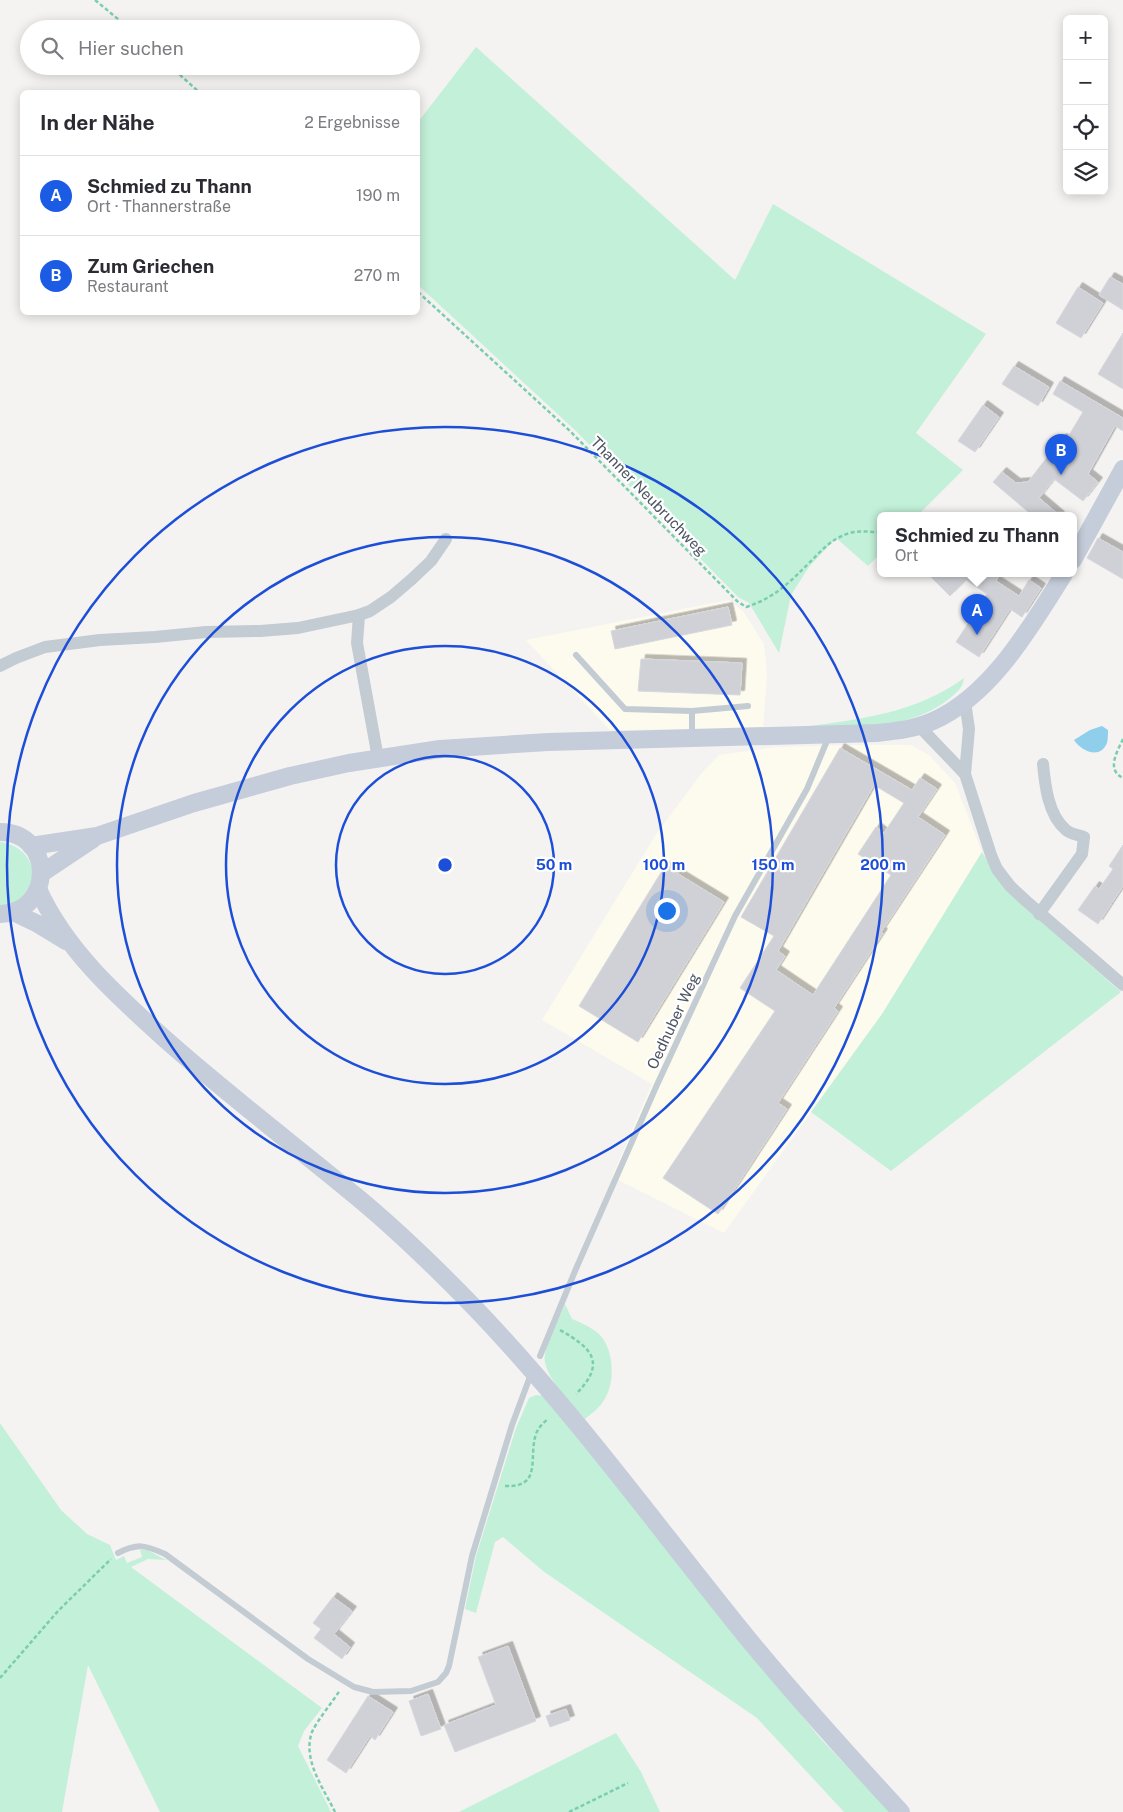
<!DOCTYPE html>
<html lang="de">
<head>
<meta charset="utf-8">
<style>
	:root { --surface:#fff; --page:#f2f2f3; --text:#2b2b33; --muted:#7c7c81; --line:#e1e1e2; --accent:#1c5ce5 }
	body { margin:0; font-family:"Public Sans",sans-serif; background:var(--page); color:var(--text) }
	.controls { position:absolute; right:15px; top:15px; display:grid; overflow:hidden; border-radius:8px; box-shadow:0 2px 12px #0003 }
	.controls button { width:45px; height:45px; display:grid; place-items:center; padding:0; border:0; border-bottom:1px solid var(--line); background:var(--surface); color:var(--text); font:25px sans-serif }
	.you { position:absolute; left:666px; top:910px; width:18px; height:18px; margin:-12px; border:4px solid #fff; border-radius:50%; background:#1a73e8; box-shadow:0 0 0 8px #1a73e833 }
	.badge { display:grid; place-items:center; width:32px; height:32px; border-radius:50%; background:var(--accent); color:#fff; font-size:16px; font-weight:700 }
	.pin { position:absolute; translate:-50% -41px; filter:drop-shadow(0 1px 2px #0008) }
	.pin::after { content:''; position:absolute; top:26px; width:18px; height:15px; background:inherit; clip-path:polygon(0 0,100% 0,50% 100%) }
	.popup { position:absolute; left:877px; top:512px; width:200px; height:65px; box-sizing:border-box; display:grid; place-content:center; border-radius:8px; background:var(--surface); filter:drop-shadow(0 1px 4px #0005); font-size:16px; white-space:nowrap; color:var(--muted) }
	.popup b { font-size:19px; color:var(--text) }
	.popup::after { content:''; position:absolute; left:50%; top:100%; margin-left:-10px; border:10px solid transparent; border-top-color:var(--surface) }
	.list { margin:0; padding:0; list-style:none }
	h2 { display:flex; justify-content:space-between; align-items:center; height:65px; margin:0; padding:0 20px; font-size:21px }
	h2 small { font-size:16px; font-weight:400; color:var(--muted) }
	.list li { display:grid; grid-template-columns:32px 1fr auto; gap:15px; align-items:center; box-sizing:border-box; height:80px; padding:0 20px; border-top:1px solid var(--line) }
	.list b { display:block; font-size:19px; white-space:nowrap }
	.list p { margin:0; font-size:16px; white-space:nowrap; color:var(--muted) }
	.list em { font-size:16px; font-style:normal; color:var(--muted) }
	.icon { flex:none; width:28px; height:28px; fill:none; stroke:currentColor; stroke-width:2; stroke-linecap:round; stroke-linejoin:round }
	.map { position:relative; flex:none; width:1123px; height:1812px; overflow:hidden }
	.search { position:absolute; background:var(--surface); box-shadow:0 2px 12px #0003; left:20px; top:20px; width:400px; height:55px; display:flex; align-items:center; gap:12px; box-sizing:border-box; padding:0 18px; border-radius:28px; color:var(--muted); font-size:19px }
	.panel { position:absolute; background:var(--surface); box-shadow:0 2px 12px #0003; left:20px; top:90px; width:400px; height:225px; border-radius:8px }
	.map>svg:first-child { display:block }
	.commercial { fill:#fdfaee }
	.green { fill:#c3f0d9 }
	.water { fill:#90cfec }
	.building { fill:#cfd1d6; stroke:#d6d8dd; fill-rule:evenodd; filter:url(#shadow) }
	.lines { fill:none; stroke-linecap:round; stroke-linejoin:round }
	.path { stroke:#7aceaf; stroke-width:2.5; stroke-dasharray:4 2.5; stroke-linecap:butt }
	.lane { stroke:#c3cbd3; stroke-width:6 }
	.street { stroke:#c3cbd3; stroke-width:12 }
	.secondary { stroke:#c5cdda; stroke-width:18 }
	.ring { fill:none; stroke:#1d4ed8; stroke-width:2.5 }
	.labels { text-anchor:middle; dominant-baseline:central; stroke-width:4.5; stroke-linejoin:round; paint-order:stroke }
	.street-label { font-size:15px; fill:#4a5360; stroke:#fff }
	.centre { fill:#1d4ed8; stroke:#fff; stroke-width:2.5 }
	.ring-label { font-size:15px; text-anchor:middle; font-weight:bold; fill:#1d4ed8; stroke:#fff; stroke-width:4.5; stroke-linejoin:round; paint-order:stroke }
</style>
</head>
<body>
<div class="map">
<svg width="1123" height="1812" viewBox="0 0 1123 1812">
	<defs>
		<filter id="shadow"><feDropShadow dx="4.5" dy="-4.5" stdDeviation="0" flood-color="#0004"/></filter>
	</defs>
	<rect width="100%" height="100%" fill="#f4f3f2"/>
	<g class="commercial">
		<polygon points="729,600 743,611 764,644 767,673 763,729 610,730 526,640"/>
		<polygon points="851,745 911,745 929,755 955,783 982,852 882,1014 724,1233 612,1177 652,1084 542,1020 655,836 701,774 719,755 776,747"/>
	</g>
	<g class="green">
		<polygon points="476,47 735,280 773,204 986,334 916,433 963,470 917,516 881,516 881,553 868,566 836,538 809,567 791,595 779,653 749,603 738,597 576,431 418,285 418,122"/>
		<path d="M 964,678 C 963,688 956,693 949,699 C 909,731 852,727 804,727 C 860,719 917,713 964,678 Z"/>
		<path d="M 0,842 C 32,846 45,880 18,901 C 14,904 6,905 0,907 Z"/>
		<polygon points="982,852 993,872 1008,892 1121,992 891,1171 811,1112 882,1014"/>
		<path d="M 565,1304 L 572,1319 C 582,1323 591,1327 599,1334 C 615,1350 616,1386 602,1403 C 598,1409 591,1414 585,1419 C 573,1405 548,1381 545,1362 C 542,1348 560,1318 565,1304 Z"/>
		<polygon points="536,1395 544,1396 820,1738 890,1812 844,1812 757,1718 543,1571 503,1537 495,1542 476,1613 465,1609 476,1556 516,1428 529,1398"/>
		<polygon points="0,1423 61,1510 87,1534 110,1545 116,1560 124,1556 127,1563 142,1557 140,1550 147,1550 166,1560 148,1559 131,1567 322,1708 304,1731 298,1746 331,1812 160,1812 88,1665 62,1812 0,1812"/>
		<polygon points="616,1733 641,1772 660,1812 459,1812"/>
	</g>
	<path class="water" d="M 1102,726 L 1108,730 C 1108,734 1108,739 1107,743 C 1100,760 1081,751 1074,740 L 1090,730 Z"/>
	<g class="building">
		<polygon points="1110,277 1123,284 1123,310 1099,295"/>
		<polygon points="1078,287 1103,303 1081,338 1056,323"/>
		<polygon points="1123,333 1123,389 1098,374"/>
		<polygon points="1014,366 1049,387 1038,406 1002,384"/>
		<polygon points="1060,381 1123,418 1123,431 1115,426 1088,474 1098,482 1083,501 1054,479 1039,498 1060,516 1033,516 993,482 1002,472 1016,483 1028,482 1062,438 1066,440 1083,412 1053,394"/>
		<polygon points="983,405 999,417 975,452 958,441"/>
		<polygon points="1098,538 1123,552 1123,579 1087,558"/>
		<polygon points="928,574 1000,574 996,581 1019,596 1029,580 1041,588 1022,617 1010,609 979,657 956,642 987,594 966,580 950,596"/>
		<polygon points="728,607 732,625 615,649 611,631"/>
		<polygon points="641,659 742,663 740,695 638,691"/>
		<path d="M 840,748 L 912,790 L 920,778 L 937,789 L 918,817 L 945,835 L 881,932 L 883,933 L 834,1008 L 838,1011 L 778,1103 L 787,1109 L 718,1214 L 663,1178 L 775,1011 L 740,988 L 774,936 L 741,917 ZM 874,785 L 904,803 L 884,833 L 876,827 L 858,854 L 891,875 L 813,995 L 776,970 L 785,956 L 778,951 Z"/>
		<polygon points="1123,845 1123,886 1098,924 1078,910 1095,886 1099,889 1113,869 1109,866"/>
		<polygon points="665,866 724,902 638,1042 579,1006"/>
		<polygon points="333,1597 352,1611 334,1634 350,1647 342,1659 314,1638 321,1629 313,1623"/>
		<polygon points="508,1646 536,1721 455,1752 444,1725 496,1705 478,1657"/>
		<polygon points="428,1694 441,1729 421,1736 409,1701"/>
		<polygon points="368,1696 393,1712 375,1740 370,1736 346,1773 327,1760"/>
		<polygon points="566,1709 570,1720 550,1727 546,1716"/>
	</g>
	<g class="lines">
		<g class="path">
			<polyline points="95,0 130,29"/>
			<polyline points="170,66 199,92"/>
			<path d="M 418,292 L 570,431 L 737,601 L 746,607 C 775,598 791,581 812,560 C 821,551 830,541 842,536 C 853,530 869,531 881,533"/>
			<path d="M 1123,739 C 1117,752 1106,770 1123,778"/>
			<path d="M 560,1330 C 592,1348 607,1363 576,1394"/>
			<path d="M 505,1486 C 543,1488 528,1457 536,1434 C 538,1428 543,1423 548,1419"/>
			<polyline points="0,1678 58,1611 111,1559"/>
			<path d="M 335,1812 C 324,1789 302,1760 312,1732 C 318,1719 332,1703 340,1690"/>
			<polyline points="569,1812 628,1783"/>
		</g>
		<g class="lane">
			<polyline points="576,655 625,709 692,711 748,706"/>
			<polyline points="692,711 692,736"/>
			<polyline points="540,1356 575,1271 656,1087 735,916 807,789 829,736"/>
			<path d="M 118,1553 C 138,1543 145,1545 165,1554 L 308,1659 L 354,1687 L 373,1692 L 411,1691 L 438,1682 L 446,1673 L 449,1666 L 472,1556 L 512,1425 L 531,1374"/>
		</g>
		<g class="street">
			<polyline points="359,615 357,643 378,758"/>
			<polyline points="0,666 16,658 45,647 100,640 155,637 206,632 260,631 298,628 359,615 370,611 391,597 412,579 431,561 446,539"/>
			<polyline points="965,702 969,729 965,774 991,855 997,869 1010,886 1025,900 1123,985"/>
			<polyline points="919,726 965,774"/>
			<path d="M 1039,914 L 1082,854 L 1084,837 C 1079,835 1070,834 1066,830 C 1048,815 1045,785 1043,764"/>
		</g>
		<g class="secondary">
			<polyline points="1073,560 1123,469"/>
			<path d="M 0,832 C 54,832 55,912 0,914"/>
			<path d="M 31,846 L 97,836 L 194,803 L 290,776 L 349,763 L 440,749 L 548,742 L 877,733 C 896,731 915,729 933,721 C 992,695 1031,626 1064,574"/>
			<polyline points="42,873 93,839"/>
			<path d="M 38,889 C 65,949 116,995 165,1039 C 227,1094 293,1144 357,1197 C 397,1230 436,1268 473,1306 C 573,1410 658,1528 749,1640 C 798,1699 849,1756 901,1812"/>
			<polyline points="13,912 38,924 66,941"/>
		</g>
	</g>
	<g class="ring">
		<circle cx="445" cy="865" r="109"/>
		<circle cx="445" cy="865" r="219"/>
		<circle cx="445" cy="865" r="328"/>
		<circle cx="445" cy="865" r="438"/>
	</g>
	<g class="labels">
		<g class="street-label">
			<text transform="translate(649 496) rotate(46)">Thanner Neubruchweg</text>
			<text transform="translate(673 1021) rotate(-65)">Oedhuber Weg</text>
		</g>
	</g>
	<circle cx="445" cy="865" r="8" class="centre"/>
	<g class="ring-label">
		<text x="554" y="870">50 m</text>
		<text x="664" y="870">100 m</text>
		<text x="773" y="870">150 m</text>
		<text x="883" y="870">200 m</text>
	</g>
</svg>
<div class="controls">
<button>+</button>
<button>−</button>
<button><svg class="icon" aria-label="locate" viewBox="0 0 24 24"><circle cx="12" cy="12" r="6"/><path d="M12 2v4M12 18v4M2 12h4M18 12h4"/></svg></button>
<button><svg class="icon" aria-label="layers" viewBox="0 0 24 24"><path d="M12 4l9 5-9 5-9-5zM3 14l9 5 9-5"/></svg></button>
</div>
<div class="you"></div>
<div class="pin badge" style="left:977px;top:635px">A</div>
<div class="popup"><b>Schmied zu Thann</b>Ort</div>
<div class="pin badge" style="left:1061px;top:475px">B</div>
<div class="search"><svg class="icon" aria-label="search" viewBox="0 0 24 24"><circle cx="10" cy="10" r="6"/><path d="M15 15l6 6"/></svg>Hier suchen</div>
<section class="panel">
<h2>In der Nähe<small>2 Ergebnisse</small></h2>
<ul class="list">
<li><span class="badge">A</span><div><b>Schmied zu Thann</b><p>Ort · Thannerstraße</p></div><em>190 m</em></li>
<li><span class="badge">B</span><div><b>Zum Griechen</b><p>Restaurant</p></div><em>270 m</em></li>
</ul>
</section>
</div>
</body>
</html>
